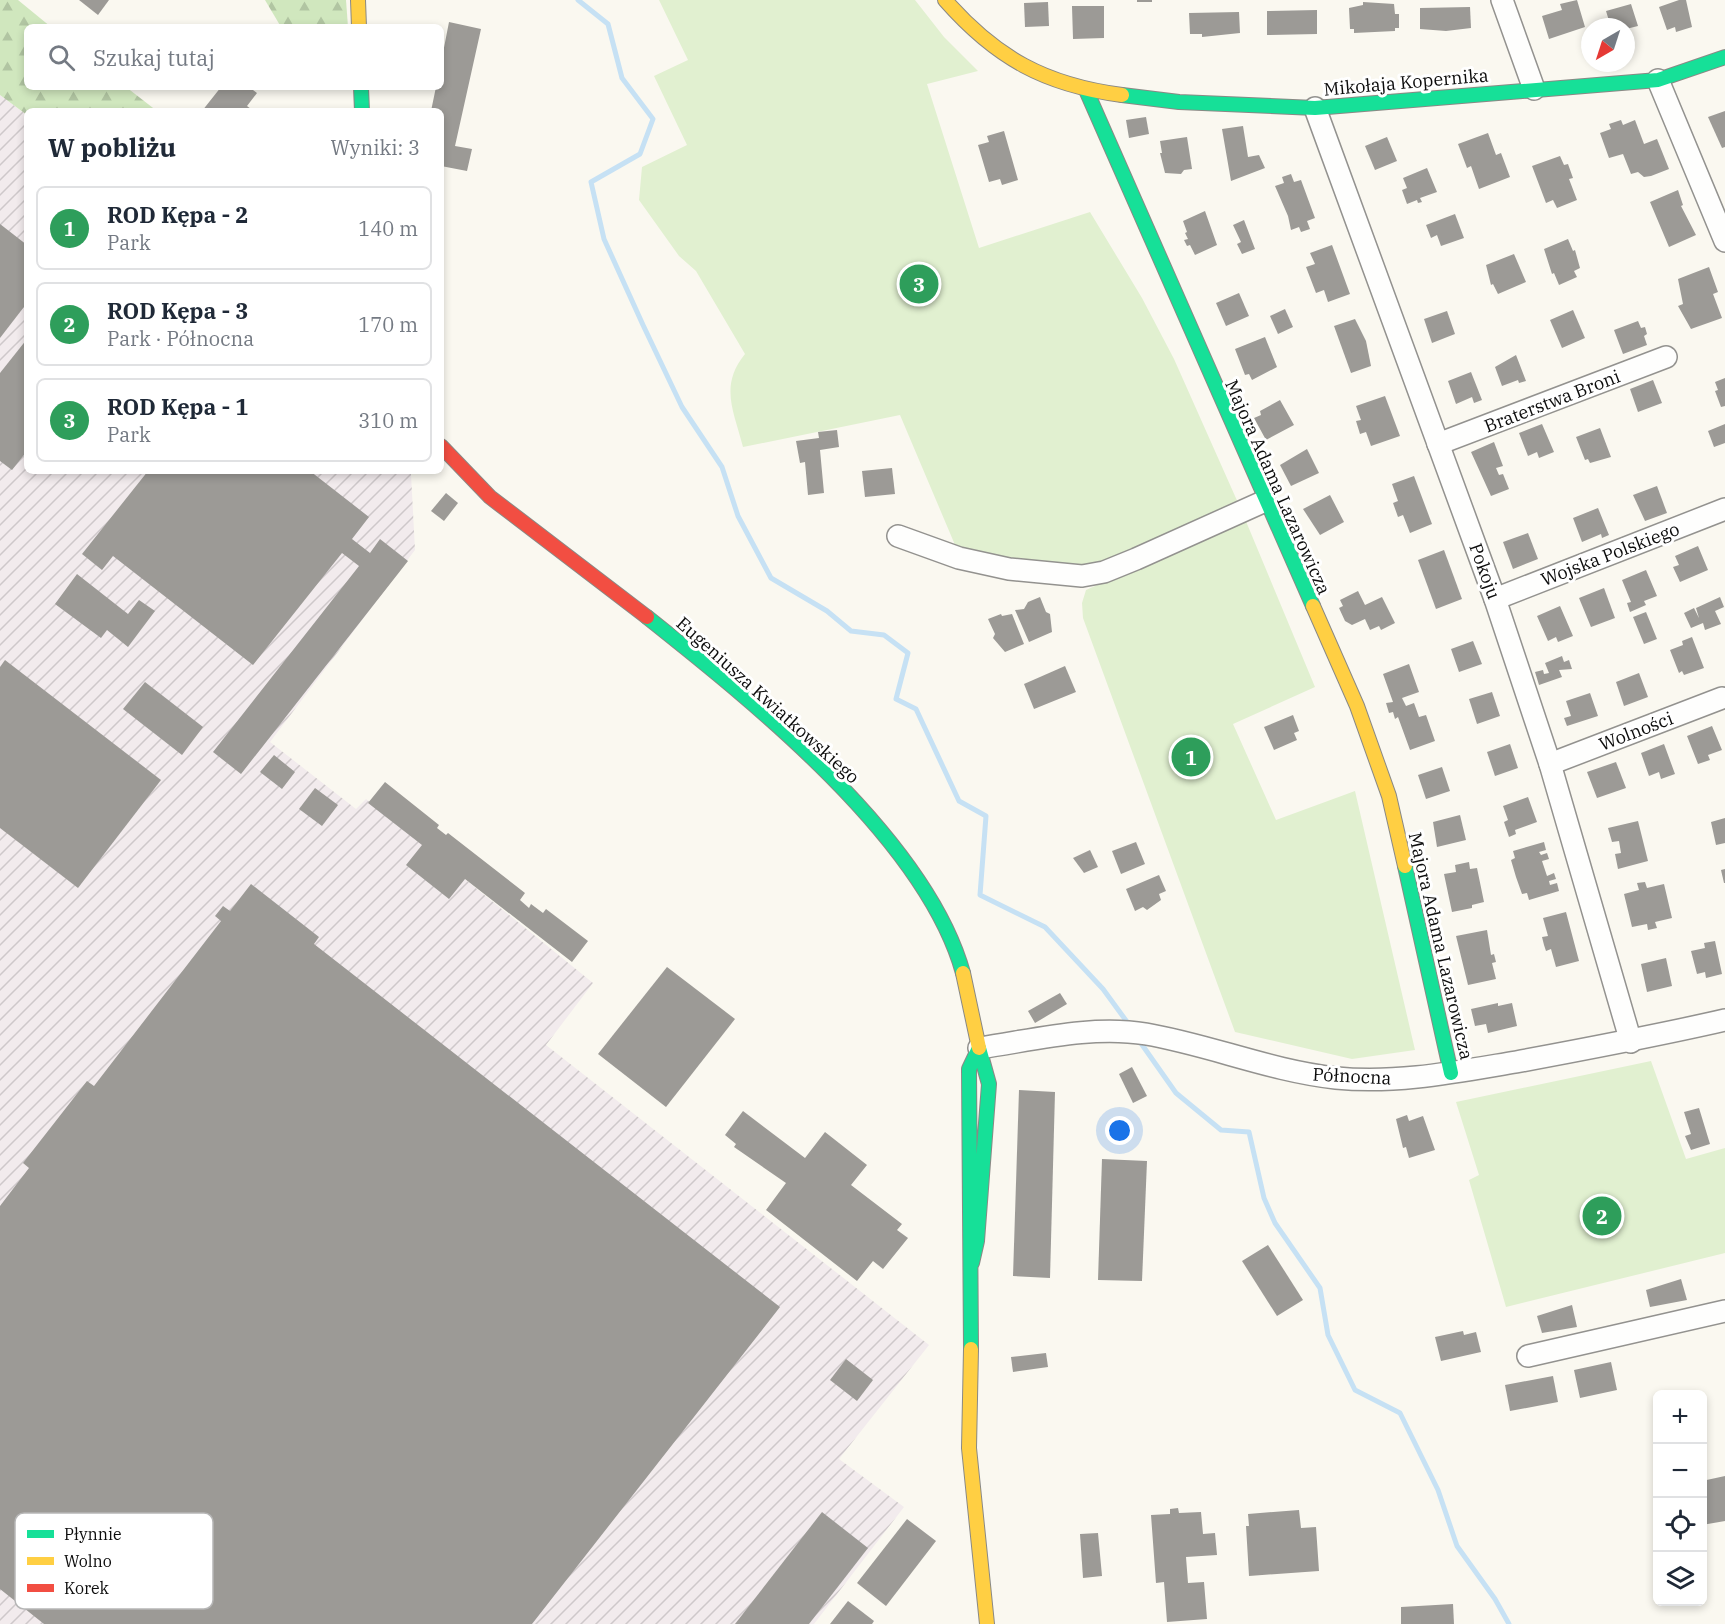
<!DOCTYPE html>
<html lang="pl">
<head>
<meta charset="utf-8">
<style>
	:root { --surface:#fff; --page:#f2f2f3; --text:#1f2937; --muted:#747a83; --line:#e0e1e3; --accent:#5f5f5c }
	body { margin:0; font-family:"IBM Plex Serif",serif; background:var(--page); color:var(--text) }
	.controls { position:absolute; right:18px; bottom:18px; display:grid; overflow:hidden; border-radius:9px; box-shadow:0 3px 9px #0003 }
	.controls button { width:54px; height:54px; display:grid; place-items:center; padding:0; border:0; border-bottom:2px solid var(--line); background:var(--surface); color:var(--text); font:30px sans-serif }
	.compass { position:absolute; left:1581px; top:18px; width:54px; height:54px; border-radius:50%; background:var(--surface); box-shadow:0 3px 9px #0003; rotate:219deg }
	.you { position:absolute; left:1120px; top:1131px; width:21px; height:21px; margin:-15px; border:4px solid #fff; border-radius:50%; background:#1a73e8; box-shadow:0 0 0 9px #1a73e833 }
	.badge { display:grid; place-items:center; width:39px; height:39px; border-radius:50%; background:var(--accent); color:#fff; font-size:20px; font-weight:700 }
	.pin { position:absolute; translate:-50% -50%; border:3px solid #fff; box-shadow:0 2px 6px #0006 }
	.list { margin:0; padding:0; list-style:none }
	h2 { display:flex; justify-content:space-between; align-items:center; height:78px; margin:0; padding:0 24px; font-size:26px }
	h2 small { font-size:20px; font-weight:400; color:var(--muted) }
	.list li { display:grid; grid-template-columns:39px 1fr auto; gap:18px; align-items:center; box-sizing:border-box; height:84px; margin:0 12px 12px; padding:0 12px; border:2px solid var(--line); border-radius:9px }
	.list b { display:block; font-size:22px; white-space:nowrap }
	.list p { margin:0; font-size:20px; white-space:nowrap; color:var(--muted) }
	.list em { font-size:20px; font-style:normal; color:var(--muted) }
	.icon { flex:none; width:33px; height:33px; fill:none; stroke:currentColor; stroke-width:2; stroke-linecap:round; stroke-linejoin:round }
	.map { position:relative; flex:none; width:1725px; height:1624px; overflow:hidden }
	.search { position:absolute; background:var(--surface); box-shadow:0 3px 9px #0003; left:24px; top:24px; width:420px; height:66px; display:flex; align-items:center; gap:15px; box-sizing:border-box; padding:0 21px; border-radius:9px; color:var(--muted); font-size:22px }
	.panel { position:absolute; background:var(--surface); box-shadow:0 3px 9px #0003; left:24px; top:108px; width:420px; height:366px; border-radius:9px }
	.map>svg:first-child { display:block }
	.industrial { fill:url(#industrial-furrows) }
	.grass { fill:#e1f0d0 }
	.forest { fill:url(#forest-firs) }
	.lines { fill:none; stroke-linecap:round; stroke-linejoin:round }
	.stream { stroke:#c6e1f4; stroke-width:5 }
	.building { fill:#9c9a96 }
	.street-casing { stroke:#93928f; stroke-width:24 }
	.fast-casing { stroke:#8a8985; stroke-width:16 }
	.slow-casing { stroke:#8a8985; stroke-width:16 }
	.jam-casing { stroke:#8a8985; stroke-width:16 }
	.street { stroke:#fefefd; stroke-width:21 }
	.fast { stroke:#16e098; stroke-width:14 }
	.slow { stroke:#ffcf43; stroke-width:14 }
	.jam { stroke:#f24e42; stroke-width:14 }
	.labels { text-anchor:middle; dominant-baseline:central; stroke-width:6; stroke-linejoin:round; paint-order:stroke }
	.street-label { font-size:18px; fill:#0c0c0c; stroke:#fff }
	.key { fill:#fff; stroke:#b6b6b6; stroke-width:1.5 }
	.key-label { font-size:16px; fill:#0c0c0c }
</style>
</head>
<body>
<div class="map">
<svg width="1725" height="1624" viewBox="0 0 1725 1624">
	<defs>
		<pattern id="industrial-furrows" width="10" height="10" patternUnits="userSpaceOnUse" patternTransform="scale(1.5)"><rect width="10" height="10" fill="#f2ebed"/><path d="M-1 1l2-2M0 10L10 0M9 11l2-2" fill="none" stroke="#cec8ca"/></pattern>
		<pattern id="forest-firs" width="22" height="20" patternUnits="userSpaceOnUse" patternTransform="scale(1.5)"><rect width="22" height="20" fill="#d0e7be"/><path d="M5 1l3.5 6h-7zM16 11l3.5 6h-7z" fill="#b1c5a2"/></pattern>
	</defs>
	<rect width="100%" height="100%" fill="#faf8f0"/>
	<polygon class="industrial" points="0,95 27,115 27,471 407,471 411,474 415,550 270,742 356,809 366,799 593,983 546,1045 929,1345 839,1459 904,1507 814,1624 0,1624"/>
	<g class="grass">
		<path d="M 659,0 L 915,0 L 944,37 L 978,71 L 927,84 L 979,248 L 1090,212 L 1142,298 L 1174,359 L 1239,505 L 1089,570 L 958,552 L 900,415 L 743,447 C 734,411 719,386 745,354 L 696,271 L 679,256 L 639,200 L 642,167 L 687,145 L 654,76 L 688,60 Z"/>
		<polygon points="1245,519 1315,687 1233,724 1276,820 1355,791 1415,1050 1352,1059 1235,1032 1083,618 1082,603 1086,590"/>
		<polygon points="1651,1061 1686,1159 1725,1148 1725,1253 1506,1307 1469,1180 1479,1175 1456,1102"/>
	</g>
	<g class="forest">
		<polygon points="0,0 18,0 51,27 27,27 27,87 126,87 157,111 27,111 27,115 0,95"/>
		<polygon points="265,0 346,0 348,27 281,27"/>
	</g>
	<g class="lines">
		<g class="stream">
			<polyline points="578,0 608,24 622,78 653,119 640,154 591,182 604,239 643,325 682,407 722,467 738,516 771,578 827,611 851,631 884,635 908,653 896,699 916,709 959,801 986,816 980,895 1045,927 1103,989 1130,1026"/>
			<polyline points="1138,1039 1176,1093 1221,1130 1249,1132 1264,1198 1275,1223 1320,1288 1328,1335 1355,1390 1400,1413 1438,1490 1457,1546 1495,1599 1509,1624"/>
		</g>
	</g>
	<g class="building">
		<polygon points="79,0 109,0 98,15"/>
		<rect x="1137" y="0" width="15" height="2"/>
		<polygon points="1577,0 1585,27 1549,39 1542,16 1562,10 1560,4"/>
		<polygon points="1679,0 1686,0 1692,27 1676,32 1675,27 1667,30 1659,7"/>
		<polygon points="1048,2 1049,26 1025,27 1024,3"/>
		<polygon points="1363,2 1394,4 1395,14 1399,14 1399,28 1395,28 1395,31 1354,33 1354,29 1350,29 1349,8 1363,5"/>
		<polygon points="1631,4 1638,26 1626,29 1626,27 1610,24 1606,11"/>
		<polygon points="1072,6 1104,6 1104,38 1073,39"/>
		<polygon points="1470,7 1471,28 1446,31 1420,29 1420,8"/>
		<polygon points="1317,10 1317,34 1267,35 1267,11"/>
		<polygon points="1239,12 1240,33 1202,37 1202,34 1190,34 1189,13"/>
		<polygon points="449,22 481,29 455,146 472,149 467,171 441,166 441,111 431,111 436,87 441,87 441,63"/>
		<polygon points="221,87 249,87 257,93 247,106 251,109 249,111 202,111"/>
		<polygon points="1725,111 1725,147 1722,148 1708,117"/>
		<polygon points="1146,117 1149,134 1129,138 1126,120"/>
		<polygon points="1621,120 1623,125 1635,120 1644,144 1657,139 1669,169 1651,176 1644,177 1638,172 1631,174 1623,154 1609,158 1600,133 1611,129 1609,124"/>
		<polygon points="1243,126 1248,157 1259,155 1265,168 1231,181 1222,129"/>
		<polygon points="1004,131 1018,180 1002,185 1000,179 989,182 978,145 989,142 987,136"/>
		<polygon points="1488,133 1496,155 1501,153 1510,177 1479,189 1471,166 1467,168 1458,144"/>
		<polygon points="1187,137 1192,169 1184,170 1181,174 1165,173 1160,153 1162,153 1160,141"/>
		<polygon points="1387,137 1397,161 1375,170 1365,146"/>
		<polygon points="1560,156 1564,165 1568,164 1573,178 1569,179 1577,200 1557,208 1553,200 1546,203 1532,166"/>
		<polygon points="1427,168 1437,192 1420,198 1422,202 1418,203 1417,200 1407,204 1402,190 1407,188 1403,178"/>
		<polygon points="1291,174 1294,182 1301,180 1315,218 1307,221 1310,229 1301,232 1299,227 1291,230 1288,216 1275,186 1284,183 1282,177"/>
		<polygon points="1678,190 1683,205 1681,206 1696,235 1669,247 1650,202"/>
		<polygon points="1205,211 1217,245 1195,255 1190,245 1187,246 1184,240 1188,239 1185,233 1187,232 1183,221"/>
		<polygon points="1455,214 1464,238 1441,246 1437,235 1431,238 1426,225"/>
		<polygon points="1244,220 1255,249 1242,254 1237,244 1241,242 1233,225"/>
		<polygon points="0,224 27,245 27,303 0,338"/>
		<polygon points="1568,239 1573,251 1575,250 1580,268 1574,271 1577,277 1559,285 1554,273 1552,274 1544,249"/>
		<polygon points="1332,245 1350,294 1328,302 1324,290 1316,293 1306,267 1315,264 1310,253"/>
		<polygon points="1514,254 1526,282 1498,294 1493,284 1491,285 1486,265"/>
		<polygon points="1709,267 1718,292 1713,294 1722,318 1691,329 1678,306 1683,304 1678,279"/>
		<polygon points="1239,293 1249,316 1226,326 1216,303"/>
		<polygon points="1285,309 1293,327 1278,334 1270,316"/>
		<polygon points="1573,310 1585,338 1562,348 1550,320"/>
		<polygon points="1447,311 1455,334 1432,343 1424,319"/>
		<polygon points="1355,319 1366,341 1371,366 1351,373 1334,326"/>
		<polygon points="1638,321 1641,328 1645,327 1647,334 1644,336 1647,345 1623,354 1614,330"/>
		<polygon points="1265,337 1277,367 1252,380 1249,374 1245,375 1235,349"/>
		<polygon points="27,339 27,451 12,470 0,461 0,373"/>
		<polygon points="1516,355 1526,381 1519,383 1518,380 1502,386 1495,367"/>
		<polygon points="1471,372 1482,400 1474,403 1472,397 1456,404 1448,381"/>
		<polygon points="1725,378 1725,406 1721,407 1715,391 1718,390 1715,382"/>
		<polygon points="1653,380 1662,403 1638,412 1630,389"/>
		<polygon points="1385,396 1400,436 1371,446 1366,432 1360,434 1356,421 1361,420 1356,406"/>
		<polygon points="1280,400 1294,425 1266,440 1254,418 1261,415 1260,411"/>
		<polygon points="1542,424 1554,452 1539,458 1537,452 1528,456 1519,433"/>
		<polygon points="1725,424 1725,443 1714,447 1708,431"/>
		<polygon points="1600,428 1611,457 1590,463 1588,459 1585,460 1576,437"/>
		<polygon points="837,430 839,447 820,450 824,493 808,495 805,462 800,463 796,441 819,438 818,432"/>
		<polygon points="1494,442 1503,466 1496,468 1499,475 1503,474 1509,489 1491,496 1471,452"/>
		<polygon points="1307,449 1319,473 1291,486 1280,465"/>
		<polygon points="892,468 895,494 865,497 862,471"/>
		<polygon points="148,471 310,471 369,517 352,539 370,553 380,539 408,561 241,774 213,752 359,566 342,553 253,665 113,556 102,570 82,554"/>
		<polygon points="1414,476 1432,524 1410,533 1403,515 1398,517 1393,503 1398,501 1392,484"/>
		<polygon points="1657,486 1667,513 1645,521 1633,495"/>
		<polygon points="446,493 458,503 444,521 431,511"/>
		<polygon points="1330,495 1344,522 1320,535 1303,509"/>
		<polygon points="1598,508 1609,535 1602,538 1601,534 1582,542 1573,518"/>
		<polygon points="1528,533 1538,559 1513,569 1503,542"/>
		<polygon points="1698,546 1708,570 1680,582 1673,567 1679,565 1675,556"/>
		<polygon points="1444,550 1462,599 1436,609 1418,560"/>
		<polygon points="1646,570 1657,596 1644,601 1646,605 1630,612 1627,603 1631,602 1622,580"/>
		<polygon points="77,574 128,614 139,600 155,611 128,647 107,630 101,638 55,604"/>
		<polygon points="1604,588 1615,618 1591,627 1579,598"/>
		<polygon points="1358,591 1365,605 1382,597 1395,623 1381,630 1379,626 1370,630 1365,619 1352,625 1345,621 1339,608 1343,606 1340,600"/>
		<polygon points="1040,597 1046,612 1050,614 1052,632 1029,642 1015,610 1024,609 1028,602"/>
		<polygon points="1720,597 1724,607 1715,611 1721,624 1705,630 1703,623 1691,628 1684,613 1694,608 1699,618 1696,608"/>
		<polygon points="1560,606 1573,636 1558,642 1556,637 1548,641 1537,616"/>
		<polygon points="1646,612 1657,639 1644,644 1633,617"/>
		<polygon points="1001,614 1002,616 1012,614 1024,644 1005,652 993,638 995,634 988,619"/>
		<polygon points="1692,637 1704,668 1684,675 1682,671 1679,673 1670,650 1683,645 1682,641"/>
		<polygon points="1473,641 1482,664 1459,672 1451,649"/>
		<polygon points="1562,656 1564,662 1569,660 1572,669 1559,670 1562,677 1539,685 1535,672 1543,670 1544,674 1549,673 1545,663"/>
		<polygon points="5,660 161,780 78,888 0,828 0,667"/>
		<polygon points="1409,664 1419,692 1402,698 1406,706 1414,703 1419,717 1426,715 1435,741 1410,750 1398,717 1395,719 1393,712 1389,713 1386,703 1393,702 1383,674"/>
		<polygon points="1065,666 1076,692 1034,709 1024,684"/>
		<polygon points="1639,673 1648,697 1624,706 1616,682"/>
		<polygon points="145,682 203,727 182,755 123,709"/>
		<polygon points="1492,692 1500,716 1477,724 1469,699"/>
		<polygon points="1590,693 1598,716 1567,726 1564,718 1571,716 1566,701"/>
		<polygon points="1293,715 1299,731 1294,733 1297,740 1274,750 1264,727"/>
		<polygon points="1712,726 1722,750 1708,755 1710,760 1698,764 1687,736"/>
		<polygon points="1510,744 1518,768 1495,776 1487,752"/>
		<polygon points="1664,744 1675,774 1661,779 1659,772 1649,776 1641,753"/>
		<polygon points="274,755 295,772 282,789 260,772"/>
		<polygon points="1616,762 1626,788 1597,798 1587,772"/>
		<polygon points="1442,767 1450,791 1426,799 1418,775"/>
		<polygon points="385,782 439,825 437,828 446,835 448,833 525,893 520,900 529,908 531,904 543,913 546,909 588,941 572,962 465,879 449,899 406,865 422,845 368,803"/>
		<polygon points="315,788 338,805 322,826 299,809"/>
		<polygon points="1528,797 1537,822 1515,830 1516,834 1509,837 1504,822 1508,820 1503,806"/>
		<polygon points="1460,815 1466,840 1437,847 1433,822"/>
		<polygon points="1725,818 1725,843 1716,845 1711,822"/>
		<polygon points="1638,821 1648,861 1618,869 1615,854 1621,853 1619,841 1612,842 1608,828"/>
		<polygon points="1136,842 1145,864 1121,874 1112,851"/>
		<polygon points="1544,842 1546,850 1539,852 1541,855 1547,853 1549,859 1542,861 1547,876 1554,873 1556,879 1549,881 1550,885 1557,883 1559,891 1529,900 1527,893 1522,894 1516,877 1511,860 1515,858 1513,851"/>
		<polygon points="1090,850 1098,867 1084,873 1073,858"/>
		<polygon points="1469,862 1470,869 1477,868 1484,902 1472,905 1472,908 1452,912 1444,874 1456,872 1455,865"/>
		<polygon points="1725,869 1725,883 1724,883 1721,870"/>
		<polygon points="1159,875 1166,891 1159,894 1161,900 1147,910 1143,907 1135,911 1126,889"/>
		<polygon points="1645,882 1647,888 1664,884 1672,918 1655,922 1657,928 1648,930 1647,924 1632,927 1624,894 1639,890 1637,883"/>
		<polygon points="251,884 319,937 314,944 780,1307 532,1624 44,1624 0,1589 0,1206 29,1168 23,1163 87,1081 94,1086 221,921 215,916 223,906 230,911"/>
		<polygon points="1566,912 1579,961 1556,967 1551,949 1546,951 1544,945 1542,937 1548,936 1543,918"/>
		<polygon points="1487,930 1491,955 1494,954 1496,962 1492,963 1496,979 1468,985 1456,936"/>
		<polygon points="1715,941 1722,974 1706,978 1705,972 1697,974 1691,951 1705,948 1704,943"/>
		<polygon points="1666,958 1672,986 1647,992 1641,964"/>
		<polygon points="667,967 735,1019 666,1107 598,1054"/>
		<polygon points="1060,993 1067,1004 1035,1023 1028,1011"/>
		<polygon points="1498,1003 1498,1006 1512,1003 1517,1026 1488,1033 1486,1024 1475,1026 1471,1009"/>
		<polygon points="1132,1067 1147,1096 1133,1103 1119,1074"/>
		<polygon points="1019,1090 1055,1092 1050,1278 1013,1276"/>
		<polygon points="1699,1108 1710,1144 1691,1150 1685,1136 1691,1134 1684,1112"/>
		<polygon points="743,1111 805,1158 825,1132 867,1165 851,1185 902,1224 897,1230 908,1238 883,1269 873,1261 857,1281 766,1210 786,1183 734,1147 736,1144 725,1135"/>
		<polygon points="1407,1115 1409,1121 1423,1116 1435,1150 1409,1158 1406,1147 1403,1148 1396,1119"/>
		<polygon points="1102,1159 1147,1161 1142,1281 1098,1280"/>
		<polygon points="1268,1245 1303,1300 1277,1316 1242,1261"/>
		<polygon points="1681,1279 1687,1300 1650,1307 1646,1290"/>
		<polygon points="1572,1305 1577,1327 1542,1333 1537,1316"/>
		<polygon points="1463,1331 1464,1335 1476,1332 1481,1352 1441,1361 1435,1337"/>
		<polygon points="1046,1353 1048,1367 1013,1372 1011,1357"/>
		<polygon points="846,1359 873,1380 857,1401 830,1380"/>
		<polygon points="1611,1362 1617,1390 1580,1398 1574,1370"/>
		<polygon points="1553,1376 1558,1402 1510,1411 1505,1385"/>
		<polygon points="1725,1476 1725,1521 1702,1525 1702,1481"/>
		<polygon points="1658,1491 1658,1505 1657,1505 1653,1492"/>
		<polygon points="1178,1508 1179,1513 1201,1512 1203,1534 1215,1533 1217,1555 1186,1557 1188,1583 1204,1582 1207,1619 1167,1622 1164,1582 1156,1583 1151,1515 1170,1514 1170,1509"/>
		<polygon points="1299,1510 1301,1528 1316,1527 1319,1571 1249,1576 1246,1526 1249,1526 1248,1514"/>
		<polygon points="822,1512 868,1548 809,1624 735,1624"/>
		<polygon points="907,1519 936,1541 886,1606 857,1583"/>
		<polygon points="1098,1533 1102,1576 1083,1578 1080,1534"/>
		<polygon points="848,1601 874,1621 872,1624 830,1624"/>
		<polygon points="1453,1604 1454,1624 1401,1624 1401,1607"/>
	</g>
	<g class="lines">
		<defs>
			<g id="street">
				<polyline points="1502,0 1534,89"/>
				<polyline points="1658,80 1725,241"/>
				<polyline points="1315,108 1495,599 1550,764 1631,1042"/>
				<polyline points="1438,444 1666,357"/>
				<polyline points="898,536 959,558 1009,569 1082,576 1104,572 1136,559 1265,501"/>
				<polyline points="1495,599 1725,509"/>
				<polyline points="1550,764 1722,698"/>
				<path d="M 979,1048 C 1034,1040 1091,1025 1146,1034 C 1210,1045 1271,1071 1336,1078 C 1397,1084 1456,1072 1516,1062 C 1586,1049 1656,1036 1725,1020"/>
				<polyline points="1528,1356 1725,1311"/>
			</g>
			<g id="fast">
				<polyline points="361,87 362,111"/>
				<polyline points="1086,90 1313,606"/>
				<polyline points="1122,95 1179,102 1315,108 1658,80 1725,57"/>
				<path d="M 647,617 C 754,702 926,839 963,973"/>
				<polyline points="1405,866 1451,1073"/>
				<polyline points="971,1349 969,1069 979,1048 989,1084 977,1241 972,1263"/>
			</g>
			<g id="slow">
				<polyline points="358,0 359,27"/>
				<path d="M 945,0 C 996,58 1045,85 1122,95"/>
				<polyline points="1313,606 1357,706 1389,796 1405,866"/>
				<polyline points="963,973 979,1048"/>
				<polyline points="971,1349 969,1448 987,1624"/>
			</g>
			<polyline id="jam" points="441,446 490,497 647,617"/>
		</defs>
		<use href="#street" class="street-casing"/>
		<use href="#fast" class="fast-casing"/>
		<use href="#slow" class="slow-casing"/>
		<use href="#jam" class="jam-casing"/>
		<use href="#street" class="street"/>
		<use href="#fast" class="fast"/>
		<use href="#slow" class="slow"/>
		<use href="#jam" class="jam"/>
	</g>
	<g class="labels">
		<g class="street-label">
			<text transform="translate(1406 82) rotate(-5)">Mikołaja Kopernika</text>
			<text transform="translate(1552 401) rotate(-21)">Braterstwa Broni</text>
			<text transform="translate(1278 487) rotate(66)">Majora Adama Lazarowicza</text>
			<text transform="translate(1610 554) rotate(-21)">Wojska Polskiego</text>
			<text transform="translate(1485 571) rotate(70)">Pokoju</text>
			<text transform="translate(768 700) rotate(42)">Eugeniusza Kwiatkowskiego</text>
			<text transform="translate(1636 731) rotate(-21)">Wolności</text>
			<text transform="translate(1441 946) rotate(77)">Majora Adama Lazarowicza</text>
			<text transform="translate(1352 1076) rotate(3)">Północna</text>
		</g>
	</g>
	<rect x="15" y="1513" width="198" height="96" rx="9" class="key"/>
	<rect x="27" y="1530" width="27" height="8" fill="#16e098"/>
	<rect x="27" y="1557" width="27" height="8" fill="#ffcf43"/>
	<rect x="27" y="1584" width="27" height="8" fill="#f24e42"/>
	<g class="key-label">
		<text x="64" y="1540">Płynnie</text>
		<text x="64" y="1567">Wolno</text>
		<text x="64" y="1594">Korek</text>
	</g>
</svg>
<div class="controls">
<button>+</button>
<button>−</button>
<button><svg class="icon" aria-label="locate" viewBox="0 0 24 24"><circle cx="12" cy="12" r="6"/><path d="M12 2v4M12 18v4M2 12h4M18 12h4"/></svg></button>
<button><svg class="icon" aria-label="layers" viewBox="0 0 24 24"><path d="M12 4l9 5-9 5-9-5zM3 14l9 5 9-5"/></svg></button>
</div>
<svg class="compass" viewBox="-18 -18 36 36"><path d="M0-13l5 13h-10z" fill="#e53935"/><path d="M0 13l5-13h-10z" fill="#747a83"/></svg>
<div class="you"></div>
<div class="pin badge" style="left:1191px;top:757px;background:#2e9e5b">1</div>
<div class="pin badge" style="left:1602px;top:1216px;background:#2e9e5b">2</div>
<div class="pin badge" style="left:919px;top:284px;background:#2e9e5b">3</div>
<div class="search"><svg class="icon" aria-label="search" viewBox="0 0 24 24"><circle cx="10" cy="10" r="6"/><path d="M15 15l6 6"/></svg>Szukaj tutaj</div>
<section class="panel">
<h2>W pobliżu<small>Wyniki: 3</small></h2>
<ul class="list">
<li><span class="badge" style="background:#2e9e5b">1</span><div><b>ROD Kępa - 2</b><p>Park</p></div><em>140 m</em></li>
<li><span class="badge" style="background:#2e9e5b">2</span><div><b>ROD Kępa - 3</b><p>Park · Północna</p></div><em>170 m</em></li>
<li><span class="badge" style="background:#2e9e5b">3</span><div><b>ROD Kępa - 1</b><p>Park</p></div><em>310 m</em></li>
</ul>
</section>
</div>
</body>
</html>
